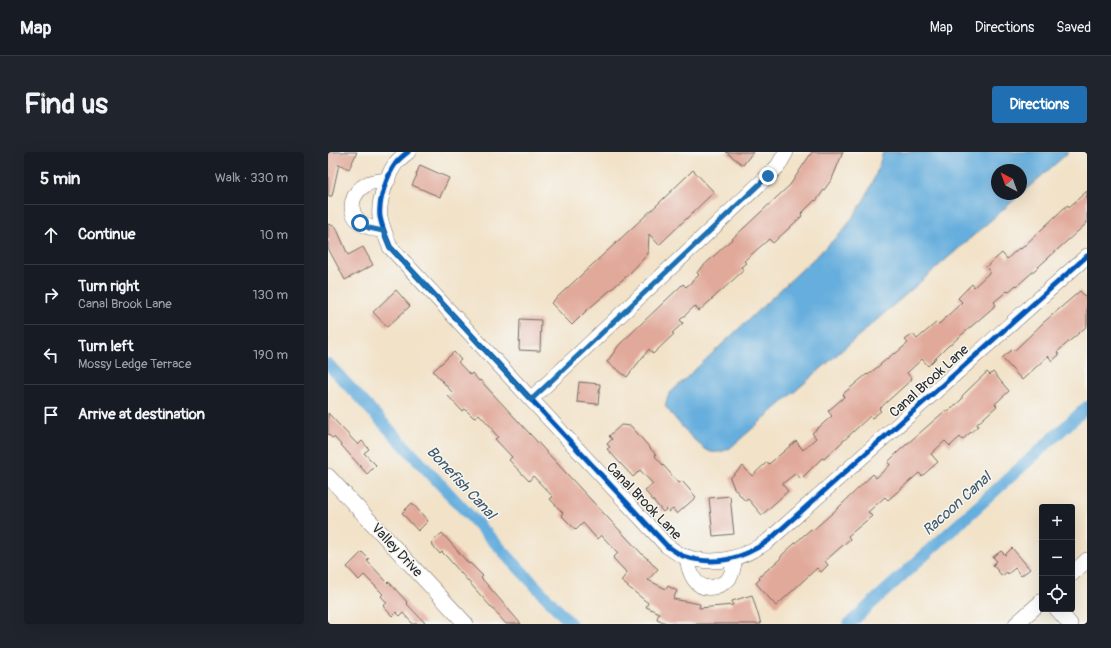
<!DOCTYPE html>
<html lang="en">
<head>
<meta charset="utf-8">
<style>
	:root { --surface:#171b24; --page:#20242c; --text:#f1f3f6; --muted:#9ea1a6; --line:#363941; --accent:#1f6fb2 }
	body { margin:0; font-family:Pangolin,sans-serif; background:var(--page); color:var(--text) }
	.controls { position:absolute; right:12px; bottom:12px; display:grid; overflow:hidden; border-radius:4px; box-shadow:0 4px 16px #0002 }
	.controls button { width:36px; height:36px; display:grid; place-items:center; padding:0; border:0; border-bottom:1px solid var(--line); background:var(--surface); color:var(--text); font:20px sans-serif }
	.compass { position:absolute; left:663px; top:12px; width:36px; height:36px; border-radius:50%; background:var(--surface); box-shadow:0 4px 16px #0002; rotate:319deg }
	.stop { position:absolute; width:12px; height:12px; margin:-9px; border:3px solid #1f6fb2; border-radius:50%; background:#fff }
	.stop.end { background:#1f6fb2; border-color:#fff; box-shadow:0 1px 4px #0008 }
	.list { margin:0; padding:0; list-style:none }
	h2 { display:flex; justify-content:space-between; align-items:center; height:52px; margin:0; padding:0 16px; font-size:17px }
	h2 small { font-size:13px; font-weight:400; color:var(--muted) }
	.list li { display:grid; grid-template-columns:26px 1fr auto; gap:12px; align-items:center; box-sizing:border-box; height:60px; padding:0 16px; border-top:1px solid var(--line) }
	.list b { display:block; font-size:15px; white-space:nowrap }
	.list p { margin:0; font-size:13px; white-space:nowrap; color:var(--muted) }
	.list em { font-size:13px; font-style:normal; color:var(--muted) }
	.icon { flex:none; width:22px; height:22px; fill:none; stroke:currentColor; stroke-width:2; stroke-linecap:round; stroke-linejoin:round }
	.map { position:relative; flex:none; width:759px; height:472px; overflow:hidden; border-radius:4px }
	header { display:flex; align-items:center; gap:24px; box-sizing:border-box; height:56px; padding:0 20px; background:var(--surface); border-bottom:1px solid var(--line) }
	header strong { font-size:19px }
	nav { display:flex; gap:22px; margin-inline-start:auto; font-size:14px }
	.intro { display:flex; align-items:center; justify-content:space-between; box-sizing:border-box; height:96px; padding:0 24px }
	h1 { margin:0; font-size:28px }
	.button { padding:10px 18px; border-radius:4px; background:var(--accent); color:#fff; font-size:14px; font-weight:700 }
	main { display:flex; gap:24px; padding:0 24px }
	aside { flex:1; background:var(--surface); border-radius:4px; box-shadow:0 4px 16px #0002 }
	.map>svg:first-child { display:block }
	.water { fill:#66aedd; stroke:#486c84 }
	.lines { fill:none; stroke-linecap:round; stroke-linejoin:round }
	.canal { stroke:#66aedd; stroke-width:12 }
	.building { fill:#e1a99a }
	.minor-casing { stroke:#716b62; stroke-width:16 }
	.minor { stroke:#fff; stroke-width:15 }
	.cycleway-casing { stroke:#f6f6f2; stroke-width:8 }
	.cycleway { stroke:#0057b8; stroke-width:5 }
	.route { stroke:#1f6fb2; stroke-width:5 }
	.labels { text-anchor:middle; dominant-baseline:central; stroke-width:3; stroke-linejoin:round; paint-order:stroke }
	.street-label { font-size:14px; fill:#2b2b2b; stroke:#f6f6f2 }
	.water-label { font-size:15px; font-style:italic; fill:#405969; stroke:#f6f6f2 }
</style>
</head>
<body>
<header>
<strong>Map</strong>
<nav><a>Map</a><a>Directions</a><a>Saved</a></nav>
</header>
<div class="intro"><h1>Find us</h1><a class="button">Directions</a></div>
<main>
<aside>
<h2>5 min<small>Walk · 330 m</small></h2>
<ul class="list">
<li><svg class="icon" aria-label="ahead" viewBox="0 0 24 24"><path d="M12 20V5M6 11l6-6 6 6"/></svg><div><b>Continue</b></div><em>10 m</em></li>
<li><svg class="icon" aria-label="right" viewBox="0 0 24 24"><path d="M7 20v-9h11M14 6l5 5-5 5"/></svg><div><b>Turn right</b><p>Canal Brook Lane</p></div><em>130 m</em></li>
<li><svg class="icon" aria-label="left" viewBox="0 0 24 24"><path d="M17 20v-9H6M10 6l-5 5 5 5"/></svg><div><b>Turn left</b><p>Mossy Ledge Terrace</p></div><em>190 m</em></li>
<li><svg class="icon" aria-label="arrive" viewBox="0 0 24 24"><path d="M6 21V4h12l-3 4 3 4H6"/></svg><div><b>Arrive at destination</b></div></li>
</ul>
</aside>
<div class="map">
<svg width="759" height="472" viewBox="0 0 759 472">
	<rect width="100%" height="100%" fill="#f6f6f2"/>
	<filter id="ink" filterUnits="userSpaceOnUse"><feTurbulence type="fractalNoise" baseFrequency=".025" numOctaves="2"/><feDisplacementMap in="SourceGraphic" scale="8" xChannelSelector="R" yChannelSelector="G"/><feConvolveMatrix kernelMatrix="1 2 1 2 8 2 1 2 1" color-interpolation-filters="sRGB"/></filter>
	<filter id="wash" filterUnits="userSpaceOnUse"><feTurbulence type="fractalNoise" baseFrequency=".012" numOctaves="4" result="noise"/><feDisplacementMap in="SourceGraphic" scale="16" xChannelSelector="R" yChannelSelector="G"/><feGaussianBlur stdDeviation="0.9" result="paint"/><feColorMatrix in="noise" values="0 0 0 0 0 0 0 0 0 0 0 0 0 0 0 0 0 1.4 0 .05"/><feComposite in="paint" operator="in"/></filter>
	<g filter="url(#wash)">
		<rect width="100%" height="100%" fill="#f2e2c8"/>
		<path class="water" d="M 555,0 L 741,0 L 693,42 L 693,18 L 669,18 L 669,42 L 693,42 L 401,297 C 395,299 390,301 383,300 C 370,296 346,265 337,254 L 341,242 L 513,81 C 534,55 546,33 555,0 Z"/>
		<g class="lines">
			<g class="canal">
				<polyline points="0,212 243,472"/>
				<polyline points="521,472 759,255"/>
			</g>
		</g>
		<g id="blocks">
			<g class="building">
				<polygon points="0,0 29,0 21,17 11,12 4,44 0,44"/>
				<polygon points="398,0 425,0 415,13"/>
				<polygon points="484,0 515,0 504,27 488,49 487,48 473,62 474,64 445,91 441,87 416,109 418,111 413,115 416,118 371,159 367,154 352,168 355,171 344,181 346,182 325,202 321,197 299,225 279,210 291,193 355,132 358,135 371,123 369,121 371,118 449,45 462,33"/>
				<polygon points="92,13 121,26 112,45 84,33 89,23 88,23"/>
				<polygon points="365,18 386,40 331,93 321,82 320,102 300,123 258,159 244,173 223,151 330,52"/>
				<polygon points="759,39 759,71 689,134 688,133 680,140 679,139 666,150 668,153 622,193 621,193 600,214 594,207 579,221 584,227 551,257 553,259 544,266 542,264 496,307 494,306 473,327 468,321 454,332 460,339 434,363 420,347 417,349 406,336 402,326 415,314 424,324 439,310 441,312 468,289 475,298 488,286 484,281 504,264 500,259 516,245 515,242 539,222 540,223 566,201 567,202 580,191 577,188 585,182 589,187 609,170 611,172 634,150 630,146 644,132 646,135 662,120 658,115 659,114 674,101 679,107 691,96 693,97 735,57 740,53 741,55"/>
				<polygon points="0,72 8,75 20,103 35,95 45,113 17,128 0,96"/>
				<polygon points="68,138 82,154 59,175 45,160"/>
				<polygon points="752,139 759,147 759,174 729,200 731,203 724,209 720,204 694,228 674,206 685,197 686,199 716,170"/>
				<polygon points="192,167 213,168 212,199 191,198"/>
				<polygon points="126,200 133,208 130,210 142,223 144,221 151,229 152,228 264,349 316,404 323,409 322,410 330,417 320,428 338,437 340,434 349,439 345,447 372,452 371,456 405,453 404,449 424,443 433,472 340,472 329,467 331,461 318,455 320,451 293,429 299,421 285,406 290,401 273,383 269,387 255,371 248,378 233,363 235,361 222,347 225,345 205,324 201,329 181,308 184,305 167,287 170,285 164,278 165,277 151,262 146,266 137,257 134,259 120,244 124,240 105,219"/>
				<polygon points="659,220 662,223 665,220 681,239 667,252 669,254 649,272 650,274 634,288 632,285 622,294 617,289 603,302 610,310 594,324 591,321 560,348 557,345 540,360 544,364 520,384 522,387 497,409 500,413 493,420 489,416 448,454 428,431 432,427 431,425 452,407 454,403 475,384 483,377 484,379 510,356 545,322 548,326 562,313 560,310 571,299 618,258 620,260 634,247 634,244 640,238"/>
				<polygon points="251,230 272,232 270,252 249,250"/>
				<polygon points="0,261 30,293 34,289 41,297 36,301 48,313 39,322 6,285 4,286 0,282"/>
				<polygon points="293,273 303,274 328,303 327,304 351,331 354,329 368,345 349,362 345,357 341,360 338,357 335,360 317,339 325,332 312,318 305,325 279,297 282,295 279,292 284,287 281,284"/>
				<polygon points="402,344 406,382 385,384 381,346"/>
				<polygon points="84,351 100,369 90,379 74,361"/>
				<polygon points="114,381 141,412 142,411 155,424 153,426 156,429 193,472 178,472 118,404 114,400 112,402 103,391"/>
				<polygon points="684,396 702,417 693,424 687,416 680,422 679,420 674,424 665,413 669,409 665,405 673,399 677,403"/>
				<polygon points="34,400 41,407 39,409 60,431 61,430 79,450 78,451 98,472 85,472 75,461 72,464 68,460 64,464 55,454 59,451 53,444 55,442 36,423 31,428 19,415"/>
			</g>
		</g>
	</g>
	<g filter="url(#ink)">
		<use href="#blocks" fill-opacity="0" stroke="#716b62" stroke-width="1"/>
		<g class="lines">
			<defs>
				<g id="minor">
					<path d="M 80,0 C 76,3 71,7 68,11 C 59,23 50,49 52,65 C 54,75 58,85 62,95 L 339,394 C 344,397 350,402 355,404 C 387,415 414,407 440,389 L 759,104"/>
					<path d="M 55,79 C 47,77 39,76 32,70 C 18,59 24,40 39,32 C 44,29 53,29 60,28"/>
					<polyline points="203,247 440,24 450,14 458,0"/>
					<polyline points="0,324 138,472"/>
					<path d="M 359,405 C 361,420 367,439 386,435 C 392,433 399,430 402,425 C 405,419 406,412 407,406"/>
					<polyline points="744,422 759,408"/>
					<polyline points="729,457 742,472"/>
					<polyline points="688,472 714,449"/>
				</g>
			</defs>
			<use href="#minor" class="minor-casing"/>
			<use href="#minor" class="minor"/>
			<defs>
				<path id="cycleway" d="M 80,0 C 76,3 71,7 68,11 C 59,23 50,49 52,65 C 54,75 58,85 62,95 L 339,394 C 344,397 350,402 355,404 C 387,415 414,407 440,389 L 759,104"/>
			</defs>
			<use href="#cycleway" class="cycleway-casing"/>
			<use href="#cycleway" class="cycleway"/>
		</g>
	</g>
	<g class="lines" filter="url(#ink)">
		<polyline class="route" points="32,71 41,76 55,79 62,95 203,248 440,24"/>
	</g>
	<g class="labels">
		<g class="street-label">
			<text transform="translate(601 229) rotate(-42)">Canal Brook Lane</text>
			<text transform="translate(316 349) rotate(46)">Canal Brook Lane</text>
			<text transform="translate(69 398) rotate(47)">Valley Drive</text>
		</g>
		<g class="water-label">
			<text transform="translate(133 331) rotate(47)">Bonefish Canal</text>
			<text transform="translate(629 352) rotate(-42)">Racoon Canal</text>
		</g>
	</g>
</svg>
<div class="controls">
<button>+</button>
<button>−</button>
<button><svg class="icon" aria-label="locate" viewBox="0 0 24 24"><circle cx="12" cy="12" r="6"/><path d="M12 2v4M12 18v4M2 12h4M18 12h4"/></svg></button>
</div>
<svg class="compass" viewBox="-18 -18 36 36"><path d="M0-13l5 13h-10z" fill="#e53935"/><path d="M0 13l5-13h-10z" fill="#9ea1a6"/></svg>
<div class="stop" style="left:32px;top:71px"></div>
<div class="stop end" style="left:440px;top:24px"></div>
</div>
</main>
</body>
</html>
